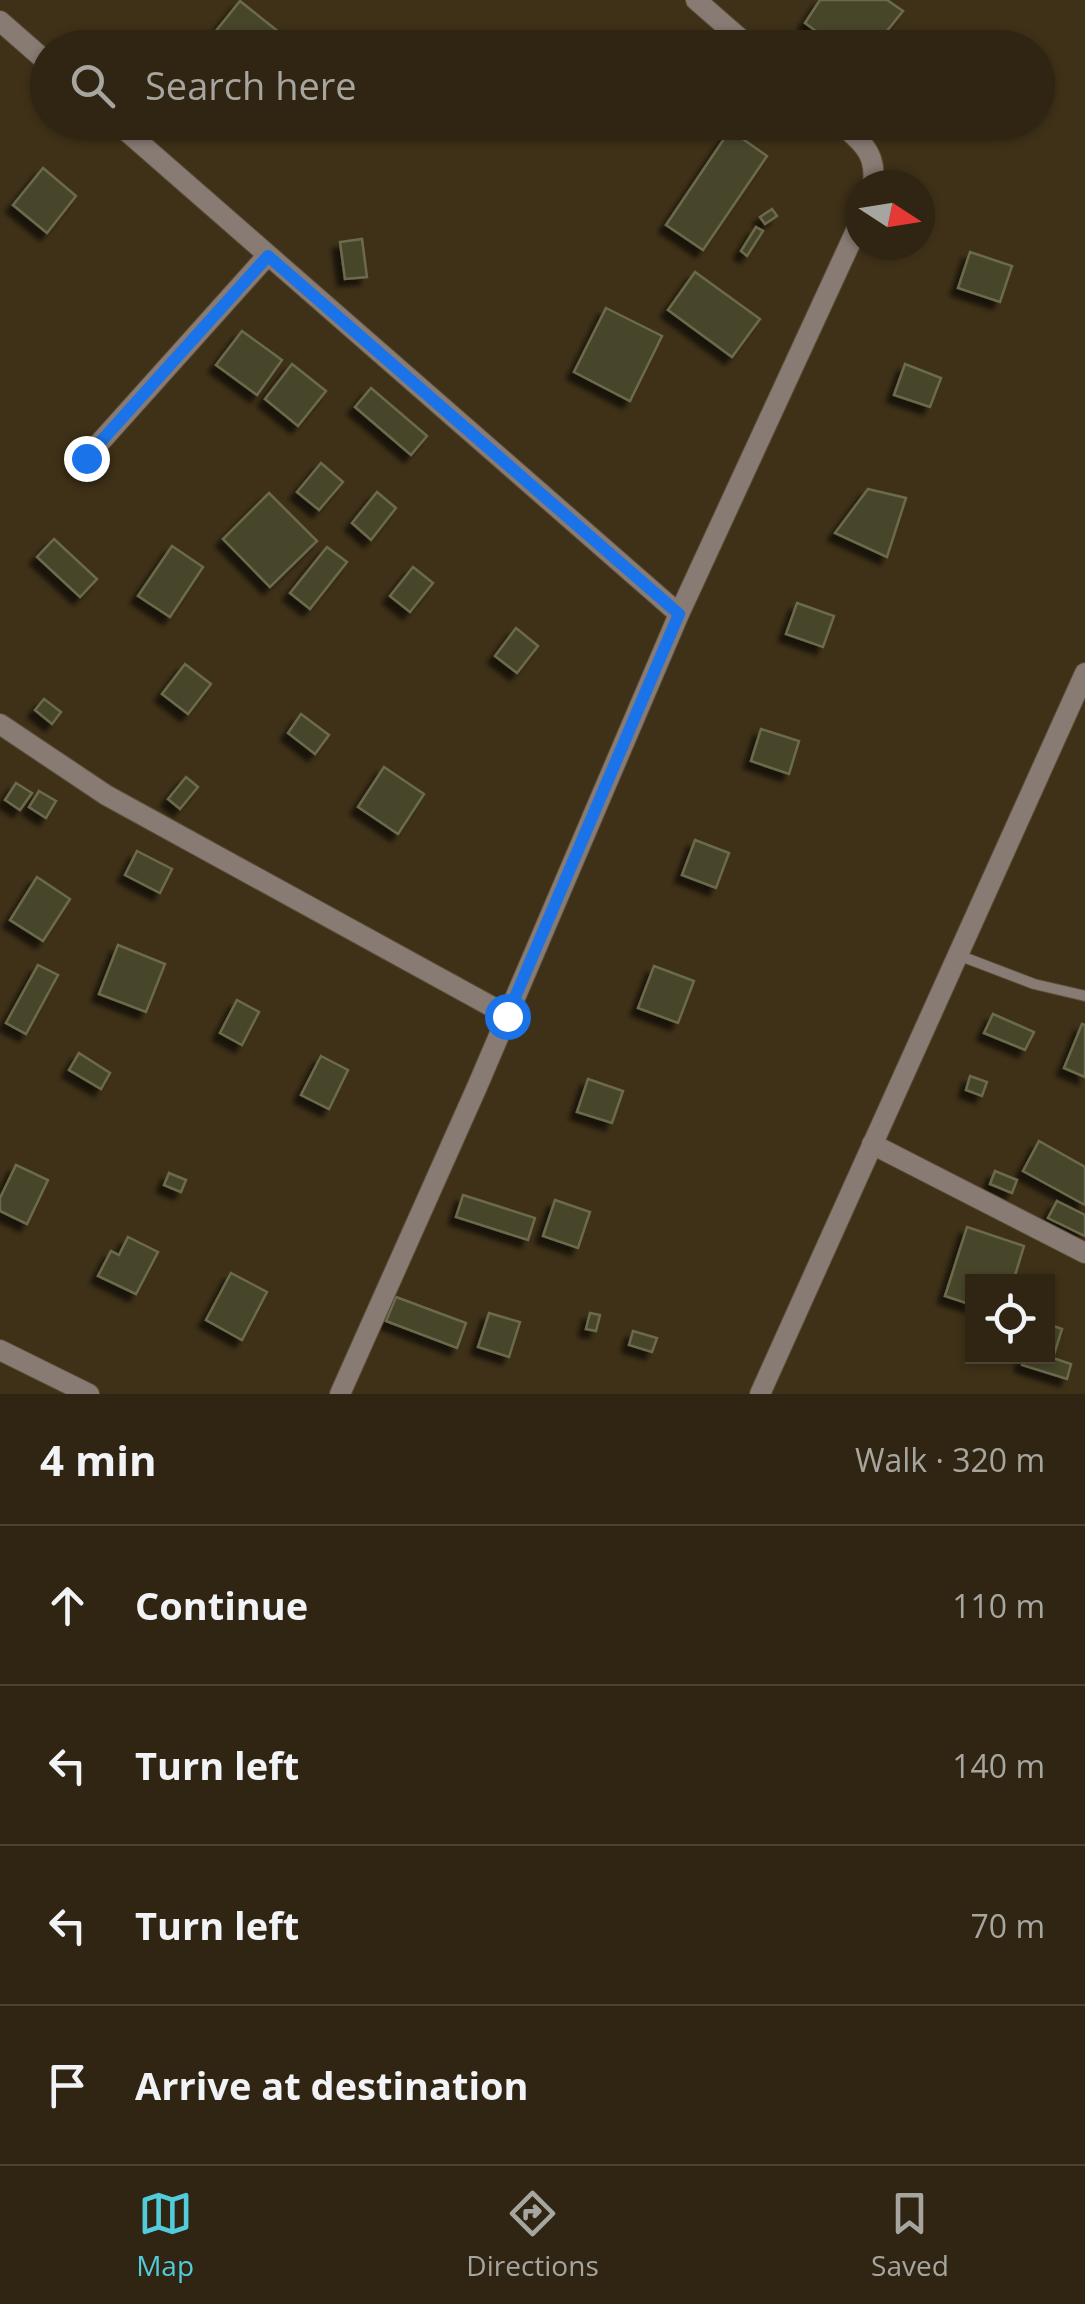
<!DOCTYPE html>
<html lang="en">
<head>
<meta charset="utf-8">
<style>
	:root { --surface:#2f2512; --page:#3b3120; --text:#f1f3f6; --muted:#a7a59f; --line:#4a4232; --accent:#52cbda }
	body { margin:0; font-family:"Open Sans",sans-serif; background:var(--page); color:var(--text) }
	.controls { position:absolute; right:30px; bottom:30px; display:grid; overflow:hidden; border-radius:0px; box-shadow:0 2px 8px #0004 }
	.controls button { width:90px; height:90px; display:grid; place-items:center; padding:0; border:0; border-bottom:2px solid var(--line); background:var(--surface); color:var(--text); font:50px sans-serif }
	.compass { position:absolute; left:845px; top:170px; width:90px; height:90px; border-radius:50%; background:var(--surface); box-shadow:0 2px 8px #0004; rotate:102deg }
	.stop { position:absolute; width:30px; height:30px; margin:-22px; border:8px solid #1a73e8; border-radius:50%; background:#fff }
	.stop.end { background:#1a73e8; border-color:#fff; box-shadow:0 2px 10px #0008 }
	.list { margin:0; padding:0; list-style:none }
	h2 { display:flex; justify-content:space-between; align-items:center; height:130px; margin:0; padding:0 40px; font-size:42px }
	h2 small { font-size:32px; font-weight:400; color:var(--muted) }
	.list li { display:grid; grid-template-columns:65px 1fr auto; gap:30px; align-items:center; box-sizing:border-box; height:160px; padding:0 40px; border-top:2px solid var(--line) }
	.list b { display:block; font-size:38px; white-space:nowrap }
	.list em { font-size:32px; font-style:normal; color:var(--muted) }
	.icon { flex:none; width:55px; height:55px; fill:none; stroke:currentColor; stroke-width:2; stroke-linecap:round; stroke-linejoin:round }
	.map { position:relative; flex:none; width:1085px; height:1394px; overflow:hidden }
	.search { position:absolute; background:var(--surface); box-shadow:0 2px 8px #0004; left:30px; right:30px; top:30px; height:110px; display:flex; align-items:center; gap:25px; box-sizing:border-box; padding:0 35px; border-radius:55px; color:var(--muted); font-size:38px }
	.sheet { height:770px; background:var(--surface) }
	nav { display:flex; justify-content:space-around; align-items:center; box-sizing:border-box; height:140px; border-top:2px solid var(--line); background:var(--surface); font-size:28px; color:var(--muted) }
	nav a { display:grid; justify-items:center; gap:5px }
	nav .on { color:var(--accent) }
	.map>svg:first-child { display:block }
	.building { fill:#474529; stroke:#6c6a4d; stroke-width:2.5; filter:url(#shadow) }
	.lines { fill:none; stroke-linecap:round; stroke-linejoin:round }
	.lane-casing { stroke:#5b4e37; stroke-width:12 }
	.street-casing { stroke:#5b4e37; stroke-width:22 }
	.lane { stroke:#877b73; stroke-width:10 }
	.street { stroke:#877b73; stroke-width:20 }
	.route { stroke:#1a73e8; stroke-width:12 }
</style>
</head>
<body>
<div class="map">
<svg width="1085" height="1394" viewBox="0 0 1085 1394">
	<defs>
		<filter id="shadow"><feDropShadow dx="-7" dy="7" stdDeviation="2.5" flood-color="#0009"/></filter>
	</defs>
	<rect width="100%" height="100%" fill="#3f3118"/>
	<g class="building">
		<polygon points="820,0 887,0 903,11 886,32 900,43 896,48 839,48 805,23"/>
		<polygon points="240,1 290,41 284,48 214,48 207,42"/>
		<polygon points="730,130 767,156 703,250 666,225"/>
		<polygon points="43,168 76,196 47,233 13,205"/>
		<polygon points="772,209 777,216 765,224 760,217"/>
		<polygon points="756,227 763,231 747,256 741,251"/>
		<polygon points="362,239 367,277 345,279 340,242"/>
		<polygon points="970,252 1012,266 1000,302 958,288"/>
		<polygon points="695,272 760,319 732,357 668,310"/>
		<polygon points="606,308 662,336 630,401 574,372"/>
		<polygon points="242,331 282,360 257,395 216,365"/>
		<polygon points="292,364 326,391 298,426 265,399"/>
		<polygon points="905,364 941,378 930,407 894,395"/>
		<polygon points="371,388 427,436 411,455 355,407"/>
		<polygon points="321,463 343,482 319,510 297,492"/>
		<polygon points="868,489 906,498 887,557 835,533"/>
		<polygon points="377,492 396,508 371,540 352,523"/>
		<polygon points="269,493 317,541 270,587 223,539"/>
		<polygon points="54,539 97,579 80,597 37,557"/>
		<polygon points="172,546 203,567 170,617 138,596"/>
		<polygon points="327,547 347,562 310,609 290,593"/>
		<polygon points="413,567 433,583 410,612 390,596"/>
		<polygon points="797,603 834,616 823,647 786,634"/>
		<polygon points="516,628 538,646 517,673 495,656"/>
		<polygon points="185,664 211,684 188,714 162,694"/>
		<polygon points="44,699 61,712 52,724 35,710"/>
		<polygon points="301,714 329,735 315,754 288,733"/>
		<polygon points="761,729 799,741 789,774 751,761"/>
		<polygon points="384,767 424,794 398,834 358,807"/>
		<polygon points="186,777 198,787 180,809 168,799"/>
		<polygon points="16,783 32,793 20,810 5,800"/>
		<polygon points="39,791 56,801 46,818 29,807"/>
		<polygon points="695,840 729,853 716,888 682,875"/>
		<polygon points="137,851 172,869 160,893 125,875"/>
		<polygon points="37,877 70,899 43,941 10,920"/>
		<polygon points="118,945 165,964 146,1012 99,994"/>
		<polygon points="38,965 58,975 26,1034 6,1023"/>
		<polygon points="654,966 694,981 678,1023 638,1008"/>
		<polygon points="237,1000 259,1012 242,1045 220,1033"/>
		<polygon points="993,1014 1034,1032 1025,1050 984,1033"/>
		<polygon points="1082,1024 1085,1025 1085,1077 1064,1068"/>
		<polygon points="79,1053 110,1073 101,1089 69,1070"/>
		<polygon points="321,1056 348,1070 329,1109 301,1095"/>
		<polygon points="970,1076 987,1082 982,1096 966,1090"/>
		<polygon points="588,1079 623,1091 612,1123 577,1112"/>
		<polygon points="1039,1141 1085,1167 1085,1205 1023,1171"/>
		<polygon points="16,1165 48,1180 27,1224 0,1211 0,1198"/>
		<polygon points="995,1171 1017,1180 1012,1193 990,1184"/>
		<polygon points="169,1173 186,1180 181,1192 164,1185"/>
		<polygon points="463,1195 535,1218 528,1240 456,1217"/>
		<polygon points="555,1200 590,1212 578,1248 543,1236"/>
		<polygon points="1057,1201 1085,1215 1085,1236 1048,1218"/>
		<polygon points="967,1227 1024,1246 1013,1282 972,1282 972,1305 945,1296"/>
		<polygon points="128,1237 158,1252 136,1294 98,1276 111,1251 119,1255"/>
		<polygon points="231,1273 267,1292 242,1340 206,1320"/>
		<polygon points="396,1297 466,1323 457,1348 386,1321"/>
		<polygon points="489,1313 520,1322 509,1357 478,1347"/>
		<polygon points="590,1313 600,1315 596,1331 586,1329"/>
		<polygon points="1048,1324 1062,1329 1053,1358 1071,1364 1067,1379 1022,1365 1024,1356 1048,1356"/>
		<polygon points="633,1331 657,1338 652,1352 629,1345"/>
	</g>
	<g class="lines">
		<defs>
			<polyline id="lane" points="958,955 1034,984 1085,996"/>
			<g id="street">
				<polyline points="696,0 751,48"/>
				<polyline points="0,21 48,63"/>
				<polyline points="116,122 679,614"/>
				<path d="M 839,122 C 862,143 877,152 873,185"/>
				<polyline points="86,458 268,255"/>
				<polyline points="0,724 106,795 507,1015"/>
				<polyline points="872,1144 1085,1253"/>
				<polyline points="0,1350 89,1394"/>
				<polyline points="340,1394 477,1087 679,614 860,222"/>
				<polyline points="760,1394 1085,673"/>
			</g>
		</defs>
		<use href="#lane" class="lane-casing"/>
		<use href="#street" class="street-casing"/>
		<use href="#lane" class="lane"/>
		<use href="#street" class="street"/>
	</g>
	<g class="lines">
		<polyline class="route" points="86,458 268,256 679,614 507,1016"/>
	</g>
</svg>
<div class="controls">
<button><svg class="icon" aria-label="locate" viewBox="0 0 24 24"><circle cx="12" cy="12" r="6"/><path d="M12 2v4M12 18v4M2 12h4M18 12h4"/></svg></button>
</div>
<svg class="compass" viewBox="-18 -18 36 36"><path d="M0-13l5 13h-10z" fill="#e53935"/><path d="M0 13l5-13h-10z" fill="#a7a59f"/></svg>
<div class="stop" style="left:507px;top:1016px"></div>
<div class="stop end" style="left:86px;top:458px"></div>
<div class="search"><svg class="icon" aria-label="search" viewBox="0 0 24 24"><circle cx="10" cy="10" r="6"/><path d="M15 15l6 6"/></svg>Search here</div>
</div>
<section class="sheet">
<h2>4 min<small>Walk · 320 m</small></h2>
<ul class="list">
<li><svg class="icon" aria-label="ahead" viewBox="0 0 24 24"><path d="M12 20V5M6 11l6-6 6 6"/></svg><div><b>Continue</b></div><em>110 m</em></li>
<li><svg class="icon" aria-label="left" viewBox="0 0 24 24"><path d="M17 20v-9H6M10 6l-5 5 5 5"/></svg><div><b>Turn left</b></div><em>140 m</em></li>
<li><svg class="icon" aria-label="left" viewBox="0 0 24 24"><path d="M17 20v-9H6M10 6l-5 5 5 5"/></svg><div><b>Turn left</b></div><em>70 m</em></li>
<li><svg class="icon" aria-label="arrive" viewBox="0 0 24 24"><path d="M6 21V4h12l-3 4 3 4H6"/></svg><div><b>Arrive at destination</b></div></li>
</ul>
</section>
<nav>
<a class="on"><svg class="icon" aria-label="map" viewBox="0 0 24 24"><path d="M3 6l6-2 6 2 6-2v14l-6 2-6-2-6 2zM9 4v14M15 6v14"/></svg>Map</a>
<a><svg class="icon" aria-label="directions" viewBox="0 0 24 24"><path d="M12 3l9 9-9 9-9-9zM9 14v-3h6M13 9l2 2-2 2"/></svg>Directions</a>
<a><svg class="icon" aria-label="saved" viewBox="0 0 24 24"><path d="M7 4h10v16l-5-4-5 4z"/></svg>Saved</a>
</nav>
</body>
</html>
